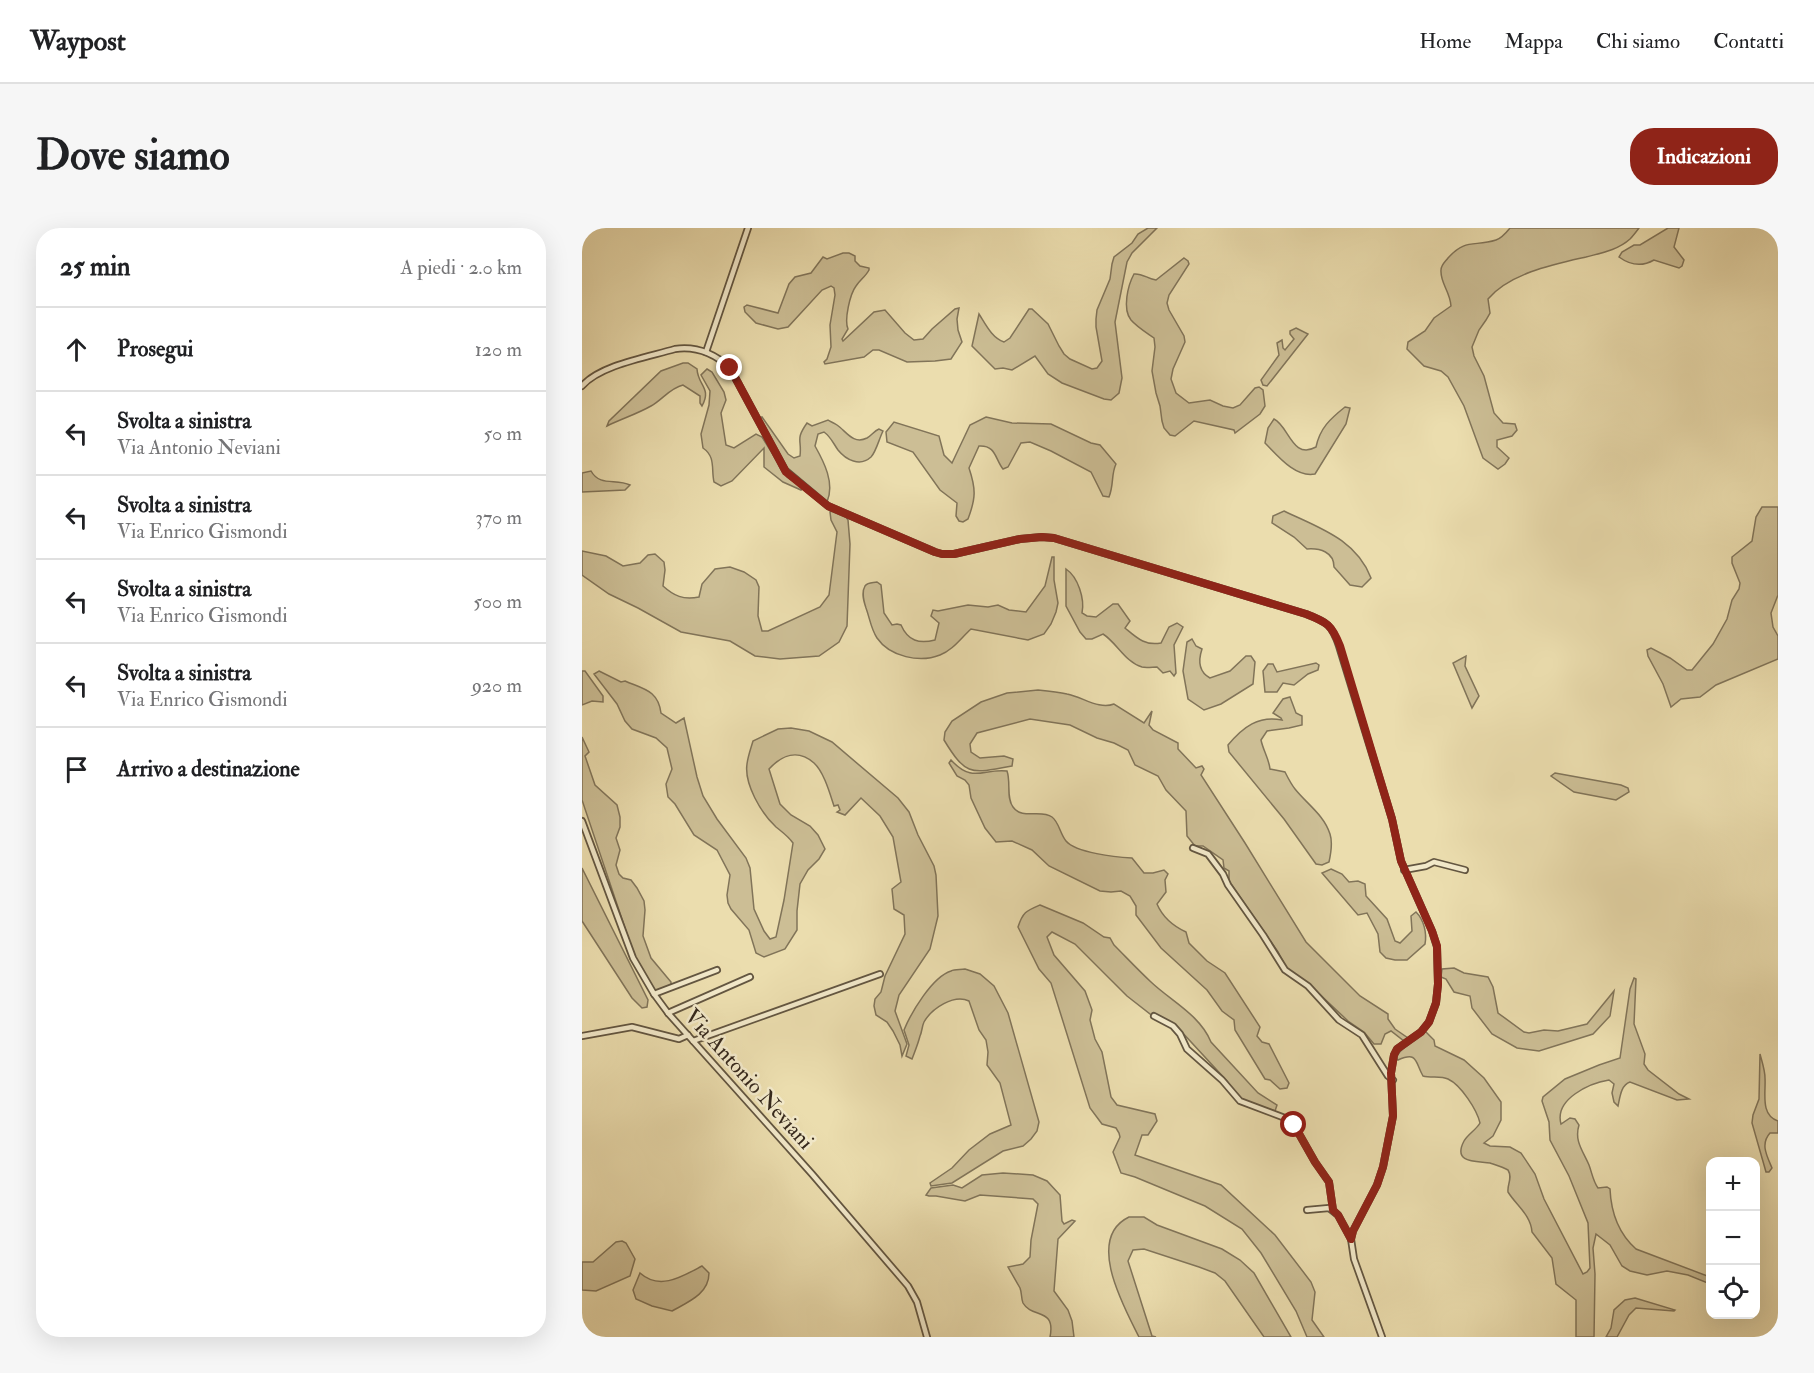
<!DOCTYPE html>
<html lang="it">
<head>
<meta charset="utf-8">
<style>
	:root { --surface:#fff; --page:#f6f6f6; --text:#202124; --muted:#757577; --line:#e0e0e0; --accent:#8f2418 }
	body { margin:0; font-family:"IM FELL Double Pica",serif; background:var(--page); color:var(--text) }
	.controls { position:absolute; right:18px; bottom:18px; display:grid; overflow:hidden; border-radius:12px; box-shadow:0 6px 24px #0002 }
	.controls button { width:54px; height:54px; display:grid; place-items:center; padding:0; border:0; border-bottom:2px solid var(--line); background:var(--surface); color:var(--text); font:30px sans-serif }
	.stop { position:absolute; width:18px; height:18px; margin:-14px; border:4px solid #8f2418; border-radius:50%; background:#fff }
	.stop.end { background:#8f2418; border-color:#fff; box-shadow:0 2px 6px #0008 }
	.list { margin:0; padding:0; list-style:none }
	h2 { display:flex; justify-content:space-between; align-items:center; height:78px; margin:0; padding:0 24px; font-size:26px }
	h2 small { font-size:20px; font-weight:400; color:var(--muted) }
	.list li { display:grid; grid-template-columns:39px 1fr auto; gap:18px; align-items:center; box-sizing:border-box; height:84px; padding:0 24px; border-top:2px solid var(--line) }
	.list b { display:block; font-size:22px; white-space:nowrap }
	.list p { margin:0; font-size:20px; white-space:nowrap; color:var(--muted) }
	.list em { font-size:20px; font-style:normal; color:var(--muted) }
	.icon { flex:none; width:33px; height:33px; fill:none; stroke:currentColor; stroke-width:2; stroke-linecap:round; stroke-linejoin:round }
	.map { position:relative; flex:none; width:1196px; height:1109px; overflow:hidden; border-radius:24px }
	header { display:flex; align-items:center; gap:36px; box-sizing:border-box; height:84px; padding:0 30px; background:var(--surface); border-bottom:2px solid var(--line) }
	header strong { font-size:28px }
	nav { display:flex; gap:33px; margin-inline-start:auto; font-size:21px }
	.intro { display:flex; align-items:center; justify-content:space-between; box-sizing:border-box; height:144px; padding:0 36px }
	h1 { margin:0; font-size:42px }
	.button { padding:15px 27px; border-radius:24px; background:var(--accent); color:#fff; font-size:21px; font-weight:700 }
	main { display:flex; gap:36px; padding:0 36px }
	aside { flex:1; background:var(--surface); border-radius:24px; box-shadow:0 6px 24px #0002 }
	.map>svg:first-child { display:block }
	.green { fill:#ccbe95; stroke:#817459; stroke-width:1.5 }
	.lines { fill:none; stroke-linecap:round; stroke-linejoin:round }
	.minor-casing { stroke:#635641; stroke-width:8 }
	.minor { stroke:#f2e9ca; stroke-width:4.5 }
	.route { stroke:#8f2418; stroke-width:8 }
	.labels { text-anchor:middle; dominant-baseline:central; stroke-width:5; stroke-linejoin:round; paint-order:stroke }
	.street-label { font-size:22px; fill:#36291d; stroke:#f2e9ca }
</style>
</head>
<body>
<header>
<strong>Waypost</strong>
<nav><a>Home</a><a>Mappa</a><a>Chi siamo</a><a>Contatti</a></nav>
</header>
<div class="intro"><h1>Dove siamo</h1><a class="button">Indicazioni</a></div>
<main>
<aside>
<h2>25 min<small>A piedi · 2.0 km</small></h2>
<ul class="list">
<li><svg class="icon" aria-label="ahead" viewBox="0 0 24 24"><path d="M12 20V5M6 11l6-6 6 6"/></svg><div><b>Prosegui</b></div><em>120 m</em></li>
<li><svg class="icon" aria-label="left" viewBox="0 0 24 24"><path d="M17 20v-9H6M10 6l-5 5 5 5"/></svg><div><b>Svolta a sinistra</b><p>Via Antonio Neviani</p></div><em>50 m</em></li>
<li><svg class="icon" aria-label="left" viewBox="0 0 24 24"><path d="M17 20v-9H6M10 6l-5 5 5 5"/></svg><div><b>Svolta a sinistra</b><p>Via Enrico Gismondi</p></div><em>370 m</em></li>
<li><svg class="icon" aria-label="left" viewBox="0 0 24 24"><path d="M17 20v-9H6M10 6l-5 5 5 5"/></svg><div><b>Svolta a sinistra</b><p>Via Enrico Gismondi</p></div><em>500 m</em></li>
<li><svg class="icon" aria-label="left" viewBox="0 0 24 24"><path d="M17 20v-9H6M10 6l-5 5 5 5"/></svg><div><b>Svolta a sinistra</b><p>Via Enrico Gismondi</p></div><em>920 m</em></li>
<li><svg class="icon" aria-label="arrive" viewBox="0 0 24 24"><path d="M6 21V4h12l-3 4 3 4H6"/></svg><div><b>Arrivo a destinazione</b></div></li>
</ul>
</aside>
<div class="map">
<svg width="1196" height="1109" viewBox="0 0 1196 1109">
	<rect width="100%" height="100%" fill="#ebddae"/>
	<filter id="stains"><feTurbulence type="fractalNoise" baseFrequency=".00333" numOctaves="4"/><feColorMatrix values="0 0 0 0 .2 0 0 0 0 .09 0 0 0 0 .02 0 0 0 .5 -.17"/></filter>
	<radialGradient id="worn" r=".72"><stop offset=".6" stop-color="#630" stop-opacity="0"/><stop offset="1" stop-color="#630" stop-opacity=".3"/></radialGradient>
	<g class="green">
		<path d="M 566,0 L 575,0 L 550,25 L 545,34 L 533,94 L 540,150 L 537,165 L 529,172 L 522,171 L 480,155 L 466,146 L 453,128 L 430,142 L 421,140 L 413,141 L 390,118 L 397,86 C 404,97 410,110 422,114 L 428,110 L 447,81 L 450,81 L 466,96 L 477,118 L 482,126 L 488,131 L 510,141 L 515,140 L 520,133 L 514,99 L 514,91 L 515,82 L 528,51 L 530,36 L 532,29 L 550,15 L 556,6 Z"/>
		<path d="M 928,0 L 1057,0 C 1054,4 1051,8 1048,11 C 1036,22 1019,25 1004,29 C 973,36 928,45 906,71 L 908,85 L 904,92 L 897,102 L 890,119 L 892,128 L 902,148 L 912,185 L 921,195 L 933,196 L 935,202 L 930,208 L 915,212 L 915,219 L 927,230 L 923,236 L 916,241 L 901,230 L 882,178 L 866,149 L 859,143 L 842,138 L 825,121 L 826,114 L 843,103 L 852,90 L 869,78 C 868,63 858,55 859,42 C 859,37 863,34 866,30 C 884,10 892,19 914,12 C 920,10 924,5 928,0 Z"/>
		<path d="M 1086,0 L 1097,0 L 1092,19 L 1102,32 L 1100,38 L 1097,40 L 1072,32 C 1060,39 1048,37 1037,29 L 1040,24 L 1052,17 L 1058,17 Z"/>
		<path d="M 261,25 L 267,25 L 273,28 L 273,33 L 278,38 L 287,40 L 287,42 C 284,48 278,52 274,58 C 268,66 262,92 266,101 L 260,111 L 261,113 L 292,84 L 303,82 L 323,105 L 332,112 L 341,111 L 350,101 L 373,81 L 377,80 L 375,91 L 376,102 L 380,114 L 369,131 L 353,133 L 325,134 L 297,122 L 291,122 L 282,129 L 243,136 L 242,134 L 245,131 L 249,119 L 248,97 L 253,67 L 252,60 L 249,58 L 240,62 L 206,99 L 196,101 L 174,95 L 163,84 L 162,79 L 165,77 L 196,85 L 207,56 L 213,49 L 229,45 L 241,29 L 245,31 Z"/>
		<path d="M 602,30 L 606,33 L 607,36 L 587,67 L 585,75 L 587,82 L 602,108 L 603,114 L 591,141 L 589,151 L 594,165 L 607,175 L 628,172 L 641,178 L 651,180 L 658,177 L 673,160 L 677,159 L 681,162 L 683,178 L 678,186 L 653,205 L 652,202 L 612,193 L 593,208 L 588,207 L 582,200 L 580,193 L 578,178 L 574,165 L 570,143 L 573,119 L 572,110 C 565,105 555,99 549,92 C 540,81 546,57 552,46 C 560,45 566,51 574,52 Z"/>
		<polygon points="714,100 726,106 685,158 681,157 679,152 697,127 695,115 700,112 701,120 703,122 712,111 708,106 708,103"/>
		<path d="M 101,135 L 106,135 L 115,141 C 116,158 130,160 120,178 L 118,175 L 118,168 L 101,157 C 88,160 80,172 69,178 C 55,186 39,191 25,198 L 27,193 L 79,143 Z"/>
		<path d="M 125,141 L 130,144 L 142,164 L 144,172 L 139,185 L 144,217 L 152,220 L 174,206 L 180,209 L 205,249 L 221,260 L 219,262 L 201,254 L 182,239 L 182,220 L 150,253 L 139,258 L 132,254 C 129,241 134,229 121,220 L 119,206 L 127,177 L 128,163 L 119,147 Z"/>
		<path d="M 763,179 L 768,180 L 764,196 L 733,246 C 713,250 695,227 683,215 L 686,200 L 692,191 C 707,198 710,232 734,219 C 738,200 748,191 763,179 Z"/>
		<path d="M 180,189 L 206,226 L 212,230 L 218,228 C 220,211 213,212 225,195 L 230,198 L 246,192 C 249,194 252,195 255,197 C 264,203 271,217 285,210 C 290,207 292,203 297,201 L 301,203 C 297,211 294,224 289,229 C 278,239 264,232 256,222 C 251,215 249,209 242,204 L 236,206 L 233,218 C 242,234 253,255 245,274 L 204,240 L 177,190 Z"/>
		<path d="M 404,189 L 430,195 L 469,196 L 509,215 L 518,217 L 534,236 C 529,246 532,257 527,269 L 521,268 L 509,244 L 469,223 L 448,214 L 439,215 L 426,239 L 421,241 C 413,231 414,217 397,218 L 387,240 C 394,261 394,270 386,291 L 381,294 L 377,293 L 374,288 L 375,275 L 358,262 L 331,224 L 305,214 L 304,204 L 312,194 L 357,208 L 362,227 L 370,235 L 388,197 Z"/>
		<path d="M 9,243 C 18,259 34,250 48,257 L 43,262 L 0,264 L 0,245 Z"/>
		<polygon points="1180,279 1196,279 1196,367 1189,385 1191,399 1196,408 1196,431 1134,457 1118,469 1099,471 1089,479 1081,456 1066,428 1065,422 1069,420 1088,430 1105,442 1110,442 1131,416 1145,391 1150,372 1157,361 1158,355 1150,335 1150,329 1170,313 1174,289"/>
		<path d="M 252,282 L 263,287 L 266,292 L 268,316 L 265,398 L 257,414 L 237,428 L 198,431 L 173,428 L 148,413 L 99,404 L 56,380 L 27,366 L 0,347 L 0,323 L 24,328 L 41,338 L 58,335 L 66,327 L 73,326 L 82,334 L 83,342 L 81,358 C 92,368 101,372 117,369 L 120,356 L 133,341 L 148,339 L 162,344 L 174,352 L 177,359 L 176,388 L 180,403 L 186,403 L 238,379 L 247,367 L 255,304 L 249,292 L 248,284 Z"/>
		<path d="M 702,283 C 737,300 774,311 789,350 L 780,359 L 768,357 L 752,339 C 752,324 738,320 725,321 L 712,309 L 690,295 L 691,288 Z"/>
		<path d="M 470,329 L 472,329 L 472,352 L 476,375 L 474,384 L 469,396 L 462,406 L 446,412 L 389,401 C 379,410 371,422 358,427 C 338,435 308,429 295,410 C 289,401 288,391 284,380 C 282,374 279,365 283,358 C 286,354 291,355 295,354 L 299,357 L 302,385 L 310,397 L 315,396 L 319,397 C 326,413 337,416 353,412 L 357,395 L 349,388 L 351,382 L 356,383 L 386,377 L 406,379 L 416,377 L 427,382 L 444,384 L 463,358 Z"/>
		<path d="M 484,341 C 496,349 503,371 500,385 L 505,388 L 514,389 L 531,376 L 536,376 L 548,393 L 543,400 C 555,410 563,418 579,415 L 587,399 L 595,395 L 601,399 L 592,417 L 594,445 L 592,448 L 588,443 L 581,445 L 575,439 C 571,439 564,440 560,439 C 543,434 535,415 521,406 L 510,411 L 504,411 L 498,404 L 484,378 Z"/>
		<path d="M 610,411 L 614,418 L 620,421 C 616,433 617,444 628,450 L 648,443 L 664,428 L 669,428 L 673,434 L 671,456 L 639,476 L 622,482 L 606,471 L 601,443 L 605,414 Z"/>
		<polygon points="884,428 883,438 897,468 890,480 871,435"/>
		<polygon points="734,435 737,437 736,442 726,446 712,457 701,455 695,464 683,464 681,443 686,436 691,436 695,444"/>
		<polygon points="0,443 3,443 21,468 21,474 10,473 0,477"/>
		<path d="M 17,443 L 39,454 L 43,453 C 61,461 76,462 79,485 L 94,495 L 102,490 L 115,549 L 121,568 L 135,591 L 164,630 L 168,640 L 172,681 L 182,703 L 188,711 L 194,709 L 202,672 L 211,615 C 206,608 200,604 194,599 C 179,585 162,556 165,536 C 166,528 169,520 171,513 L 196,501 L 209,500 L 227,503 L 250,514 L 316,570 L 327,584 L 336,607 L 352,638 L 354,647 L 356,688 L 348,721 L 317,767 L 313,783 L 325,816 L 320,828 L 318,817 L 311,803 L 305,794 L 294,787 L 292,778 L 293,771 L 299,764 L 303,748 L 323,706 L 322,687 L 312,681 L 310,661 L 319,654 L 311,609 L 298,588 L 279,570 L 263,587 L 255,584 L 258,582 L 256,577 L 252,578 C 248,566 242,544 232,535 C 216,521 200,527 187,541 L 198,576 L 209,587 L 228,598 L 236,607 L 243,621 L 237,631 L 226,642 L 218,656 L 215,683 L 215,702 L 203,721 L 182,729 L 174,725 L 167,702 L 149,681 L 146,675 L 145,667 L 148,647 L 135,622 L 112,607 L 93,576 L 86,569 L 84,556 L 90,541 L 85,520 L 74,510 L 50,501 L 43,493 L 35,476 L 12,446 Z"/>
		<path d="M 456,462 C 466,463 476,464 485,466 C 501,469 517,482 532,476 L 562,495 L 570,483 L 567,497 L 571,502 L 596,515 L 596,521 L 614,540 L 620,538 L 622,541 L 619,547 L 663,615 L 724,714 L 778,768 L 806,786 L 806,791 L 813,801 L 826,810 L 822,813 L 809,803 L 803,806 L 799,816 L 792,816 L 782,804 L 766,793 L 731,760 L 704,739 L 696,724 L 647,653 L 647,643 L 642,640 L 641,632 L 621,618 L 613,618 L 605,608 L 604,583 L 584,562 L 576,548 L 553,537 L 546,522 L 532,515 L 515,510 L 488,497 L 448,491 L 395,505 L 388,516 L 389,524 L 398,530 L 422,528 L 431,531 L 430,538 C 390,545 385,550 362,512 L 363,504 L 370,493 L 399,474 L 425,465 Z"/>
		<path d="M 708,469 L 714,485 L 720,488 L 720,497 L 707,500 L 685,503 L 679,512 C 681,522 687,531 688,541 L 703,544 C 706,550 709,556 713,561 C 725,576 742,587 748,606 C 751,615 749,625 747,634 L 740,637 L 734,636 L 702,591 L 647,524 L 646,517 C 661,499 677,487 700,492 L 699,490 L 691,485 L 701,471 Z"/>
		<polygon points="0,509 7,524 3,528 13,557 35,577 38,589 38,599 34,610 38,622 34,637 37,646 41,650 49,652 55,660 62,673 63,682 61,708 69,730 89,754 89,758 75,764 71,762 53,730 0,572"/>
		<path d="M 369,532 C 391,556 401,540 425,543 C 429,554 424,570 431,579 C 440,592 459,581 470,589 C 477,594 478,606 484,613 C 494,625 534,629 550,630 L 562,645 L 571,645 L 582,642 L 586,646 L 583,652 L 584,664 L 575,676 C 581,690 591,698 604,704 L 607,715 L 625,733 L 643,745 L 678,799 L 675,808 L 680,814 L 687,816 L 707,855 L 705,860 L 698,861 L 688,852 L 683,851 L 653,802 L 652,792 L 640,783 L 625,762 L 579,720 L 554,687 L 554,678 L 548,668 L 539,663 L 529,664 L 518,663 L 467,638 L 450,622 L 430,613 L 414,614 L 403,600 L 389,570 L 387,557 L 383,552 L 375,548 L 367,535 Z"/>
		<polygon points="973,545 1039,557 1046,560 1047,564 1034,572 992,564 969,548"/>
		<polygon points="0,640 66,772 65,779 60,780 50,770 0,693"/>
		<path d="M 749,641 L 760,646 L 767,654 L 776,653 L 783,656 L 784,668 L 805,691 L 813,713 L 818,715 L 830,703 L 829,688 L 834,684 C 842,692 845,705 843,716 L 825,732 L 813,732 L 804,730 L 798,724 L 796,706 L 785,685 L 776,687 L 740,645 Z"/>
		<path d="M 458,677 L 501,695 L 522,709 L 528,710 L 532,717 C 544,729 556,742 569,754 C 589,773 618,787 629,814 L 676,865 L 695,877 L 693,883 L 662,873 L 653,865 L 645,853 L 597,801 L 577,793 L 545,768 L 493,716 L 470,704 L 465,709 L 472,727 L 503,763 L 510,782 L 508,792 L 513,811 L 520,824 L 529,869 L 535,877 L 573,886 L 575,893 L 566,907 L 560,907 L 553,927 L 639,957 L 693,1007 L 729,1054 L 733,1064 L 730,1092 L 742,1109 L 725,1109 L 714,1083 L 679,1025 L 660,1001 L 623,978 L 553,949 L 539,945 L 531,924 L 538,909 L 537,905 L 534,900 L 520,896 L 508,880 L 469,755 L 457,741 L 436,699 C 441,684 444,683 458,677 Z"/>
		<polygon points="872,740 882,745 906,749 911,759 916,785 942,804 947,805 962,802 976,803 1005,796 1032,763 1028,788 1011,806 957,823 935,820 910,806 890,780 888,768 872,764 864,751 859,749 860,741"/>
		<path d="M 383,741 L 398,746 L 412,758 L 426,785 L 457,894 L 455,903 L 449,911 L 441,918 L 421,923 L 370,955 L 349,958 L 348,955 L 370,940 L 387,922 L 408,906 L 429,897 L 418,855 L 405,837 L 406,824 L 404,812 L 397,802 L 387,773 C 372,766 350,780 342,794 C 340,798 340,804 338,808 C 336,816 333,823 330,831 L 324,828 L 327,817 L 322,802 C 329,785 350,749 369,743 C 373,741 379,742 383,741 Z"/>
		<path d="M 1052,750 L 1054,751 L 1052,796 L 1063,826 L 1062,836 L 1066,842 L 1097,866 L 1107,871 L 1095,872 L 1048,854 C 1039,857 1038,869 1036,878 L 1032,874 L 1030,865 L 1032,856 L 1027,852 C 1008,855 972,871 979,896 L 988,890 L 993,891 L 997,897 C 992,913 1001,923 1007,937 C 1010,945 1011,953 1016,960 L 1025,959 L 1028,961 C 1029,984 1036,1005 1054,1021 L 1128,1049 L 1128,1056 L 1106,1047 L 1085,1043 L 1065,1047 L 1048,1043 L 1040,1038 L 1028,1017 L 1014,1006 L 1011,1020 L 1013,1046 L 1012,1109 L 994,1109 L 994,1072 L 974,1056 L 970,1030 L 950,1004 C 949,987 934,977 926,964 C 925,956 931,950 926,942 C 921,939 914,937 908,935 C 895,933 870,936 882,913 C 886,906 894,902 898,895 C 895,882 879,857 866,851 C 859,848 849,850 841,848 C 833,834 836,823 816,832 L 814,830 C 816,821 836,810 843,803 L 852,812 L 853,818 L 882,832 L 902,850 L 919,874 L 919,892 L 911,908 L 902,915 L 908,918 L 928,919 L 939,925 L 953,946 L 962,971 L 1001,1046 L 1005,1044 L 1008,1040 L 1006,995 L 987,948 L 968,912 L 967,894 L 960,873 L 961,869 L 983,851 L 1017,837 L 1038,830 L 1048,761 Z"/>
		<path d="M 1178,826 C 1180,834 1183,842 1183,850 C 1184,865 1178,887 1196,893 L 1196,905 L 1188,905 C 1178,916 1185,928 1190,940 L 1187,944 L 1184,944 L 1170,895 L 1171,887 L 1177,871 Z"/>
		<path d="M 421,945 L 451,947 L 465,953 L 478,967 L 480,993 L 482,996 L 490,992 L 493,993 L 476,1011 L 472,1063 L 486,1082 L 490,1093 L 492,1109 L 468,1109 C 474,1079 450,1091 441,1075 C 439,1070 440,1065 438,1060 C 434,1053 430,1046 426,1039 L 441,1036 L 448,1029 L 449,1012 L 456,976 L 451,971 L 398,967 L 383,973 L 354,968 L 347,968 L 344,967 L 349,960 L 371,957 L 380,960 L 400,947 Z"/>
		<path d="M 547,989 L 562,989 L 575,997 L 640,1021 L 658,1032 L 672,1045 L 709,1109 L 682,1109 L 643,1053 L 633,1045 L 617,1039 L 562,1021 L 551,1022 L 546,1033 L 570,1108 L 574,1109 L 557,1109 C 542,1079 503,1010 547,989 Z"/>
		<polygon points="40,1013 44,1015 53,1031 48,1048 14,1063 0,1062 0,1034 11,1034 34,1014"/>
		<path d="M 120,1038 L 127,1045 C 127,1066 106,1074 90,1083 L 70,1078 L 54,1071 L 51,1062 L 58,1045 C 78,1063 101,1048 120,1038 Z"/>
		<polygon points="1053,1070 1093,1082 1092,1083 1054,1080 1047,1087 1035,1109 1024,1109 1029,1100 1032,1082 1043,1072"/>
	</g>
	<g class="lines">
		<defs>
			<g id="minor">
				<polyline points="124,124 166,0"/>
				<path d="M 0,158 C 18,137 66,129 93,121 C 114,118 133,126 148,140 L 203,242 L 246,278 L 353,324 L 360,326 L 372,326 L 438,311 L 459,309 L 472,310 L 724,386 C 745,394 750,397 757,418 L 810,591 L 819,633 L 850,703 L 855,719 L 856,756 L 854,775 L 847,794 L 839,804 L 815,821 L 812,827 L 809,845 L 811,888 L 801,939 L 795,957 L 771,1003 L 769,1011"/>
				<polyline points="0,593 51,730 72,766 86,785 230,946 326,1058 335,1074 345,1109"/>
				<polyline points="611,620 626,626 641,646 646,657 681,707 703,742 726,758 757,792 780,807 806,848 811,852"/>
				<polyline points="822,642 844,638 852,634 883,642"/>
				<polyline points="72,766 135,742"/>
				<polyline points="86,785 168,749"/>
				<polyline points="572,788 591,798 598,806 605,821 640,852 658,873 703,890 712,897 733,934 747,954 751,982"/>
				<polyline points="0,808 50,799 97,811 106,807"/>
				<polyline points="111,813 298,746"/>
				<polyline points="725,982 747,980 756,987 769,1011 772,1031 800,1109"/>
			</g>
		</defs>
		<use href="#minor" class="minor-casing"/>
		<use href="#minor" class="minor"/>
	</g>
	<g class="lines">
		<path class="route" d="M 148,140 L 204,244 L 246,278 L 353,324 L 360,326 L 372,326 L 438,311 L 460,309 L 472,310 L 724,386 C 745,394 750,397 758,418 L 810,591 L 819,633 L 850,703 L 855,718 L 856,756 L 854,775 L 847,794 L 839,804 L 815,821 L 812,827 L 809,845 L 811,888 L 801,939 L 795,957 L 771,1003 L 769,1011 L 756,987 L 751,982 L 747,954 L 733,934 L 712,897"/>
	</g>
	<g class="labels">
		<g class="street-label">
			<text transform="translate(167 851) rotate(48)">Via Antonio Neviani</text>
		</g>
	</g>
	<rect width="100%" height="100%" filter="url(#stains)"/>
	<rect width="100%" height="100%" fill="url(#worn)"/>
</svg>
<div class="controls">
<button>+</button>
<button>−</button>
<button><svg class="icon" aria-label="locate" viewBox="0 0 24 24"><circle cx="12" cy="12" r="6"/><path d="M12 2v4M12 18v4M2 12h4M18 12h4"/></svg></button>
</div>
<div class="stop" style="left:712px;top:897px"></div>
<div class="stop end" style="left:148px;top:140px"></div>
</div>
</main>
</body>
</html>
